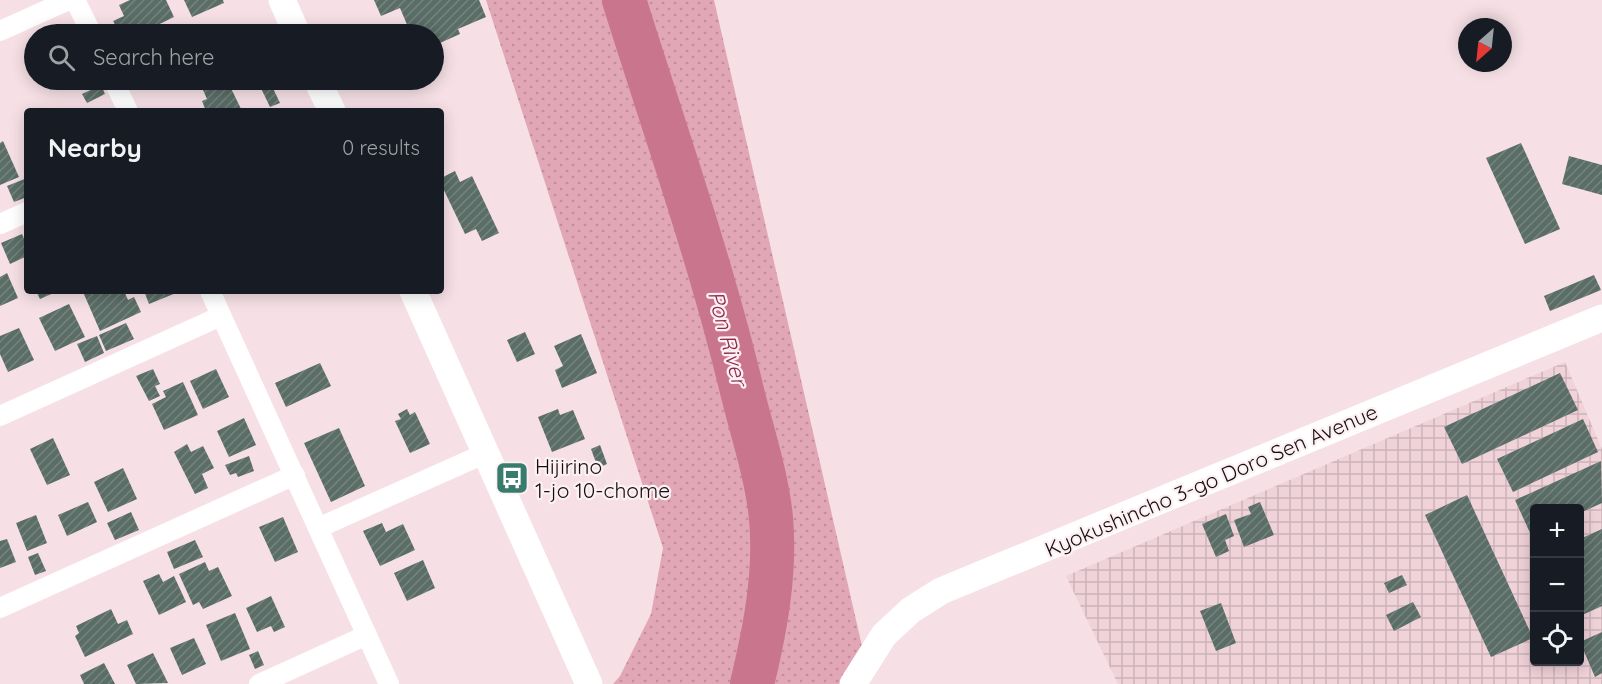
<!DOCTYPE html>
<html lang="en">
<head>
<meta charset="utf-8">
<style>
	:root { --surface:#171b24; --page:#242831; --text:#f1f3f6; --muted:#9ea1a6; --line:#363941 }
	body { margin:0; font-family:Quicksand,sans-serif; background:var(--page); color:var(--text) }
	.controls { position:absolute; right:18px; bottom:18px; display:grid; overflow:hidden; border-radius:6px; box-shadow:0 3px 15px #0003 }
	.controls button { width:54px; height:54px; display:grid; place-items:center; padding:0; border:0; border-bottom:2px solid var(--line); background:var(--surface); color:var(--text); font:30px sans-serif }
	.compass { position:absolute; left:1458px; top:18px; width:54px; height:54px; border-radius:50%; background:var(--surface); box-shadow:0 3px 15px #0003; rotate:207deg }
	.list { margin:0; padding:0; list-style:none }
	h2 { display:flex; justify-content:space-between; align-items:center; height:78px; margin:0; padding:0 24px; font-size:26px }
	h2 small { font-size:20px; font-weight:400; color:var(--muted) }
	.icon { flex:none; width:33px; height:33px; fill:none; stroke:currentColor; stroke-width:2; stroke-linecap:round; stroke-linejoin:round }
	.map { position:relative; flex:none; width:1602px; height:684px; overflow:hidden }
	.search { position:absolute; background:var(--surface); box-shadow:0 3px 15px #0003; left:24px; top:24px; width:420px; height:66px; display:flex; align-items:center; gap:15px; box-sizing:border-box; padding:0 21px; border-radius:33px; color:var(--muted); font-size:22px }
	.panel { position:absolute; background:var(--surface); box-shadow:0 3px 15px #0003; left:24px; top:108px; width:420px; height:186px; border-radius:6px }
	.map>svg:first-child { display:block }
	.industrial { fill:url(#industrial-grid); fill-rule:evenodd }
	.grass { fill:url(#grass-dots) }
	.lines { fill:none; stroke-linecap:round; stroke-linejoin:round }
	.river { stroke:#ca758e; stroke-width:44 }
	.building { fill:url(#building-hatch) }
	.street { stroke:#fff; stroke-width:20 }
	.secondary { stroke:#fff; stroke-width:27 }
	.labels { text-anchor:middle; dominant-baseline:central; stroke-width:4.5; stroke-linejoin:round; paint-order:stroke }
	.poi-label { font-size:21px; fill:#150e10; stroke:#fdf0f3; text-anchor:start }
	.street-label { font-size:21px; fill:#150e10; stroke:#fdf0f3 }
	.water-label { font-size:22px; font-style:italic; fill:#90294f; stroke:#fdf0f3 }
</style>
</head>
<body>
<div class="map">
<svg width="1602" height="684" viewBox="0 0 1602 684">
	<defs>
		<pattern id="industrial-grid" width="8" height="8" patternUnits="userSpaceOnUse" patternTransform="scale(1.5)"><rect width="8" height="8" fill="#f0d2d9"/><path d="M0 4h8M4 0v8" fill="none" stroke="#cdb3b9"/></pattern>
		<pattern id="grass-dots" width="8" height="8" patternUnits="userSpaceOnUse" patternTransform="scale(1.5)"><rect width="8" height="8" fill="#e2a7b6"/><path d="M2 2h.1M6 6h.1" fill="none" stroke="#c18f9b" stroke-width="1.8" stroke-linecap="round"/></pattern>
		<pattern id="building-hatch" width="6" height="6" patternUnits="userSpaceOnUse" patternTransform="scale(1.5)"><rect width="6" height="6" fill="#5a6d67"/><path d="M-1 1l2-2M0 6l6-6M5 7l2-2" fill="none" stroke="#76837f"/></pattern>
	</defs>
	<rect width="100%" height="100%" fill="#f6e0e5"/>
	<path class="industrial" d="M 1565,362 L 1602,449 L 1602,684 L 1118,684 L 1066,576 ZM 1534,508 L 1580,508 L 1580,662 L 1534,662 Z"/>
	<polygon class="grass" points="486,0 714,0 870,681 868,684 613,684 620,676 651,614 663,548"/>
	<g class="lines">
		<path class="river" d="M 624,0 C 665,131 711,261 743,395 C 753,435 767,477 771,518 C 776,574 765,630 752,684"/>
	</g>
	<g class="building">
		<polygon points="130,0 166,0 174,17 139,34 120,34 113,21 124,16 119,5"/>
		<polygon points="184,0 223,0 224,3 192,17"/>
		<polygon points="374,0 479,0 486,17 458,29 460,34 440,43 437,37 434,39 434,34 411,34 400,8 381,16"/>
		<polygon points="141,80 166,80 146,89"/>
		<polygon points="227,80 242,111 206,111 202,101 207,99 203,90"/>
		<polygon points="263,80 269,80 280,103 270,107 258,82"/>
		<polygon points="101,85 105,94 87,103 82,94"/>
		<polygon points="3,141 19,177 0,185 0,143"/>
		<polygon points="1521,143 1560,229 1525,244 1486,158"/>
		<polygon points="1569,156 1602,165 1602,195 1562,184"/>
		<polygon points="455,171 460,182 472,176 499,233 482,241 476,229 465,234 441,184 441,178"/>
		<polygon points="27,178 27,197 14,202 7,186"/>
		<polygon points="22,234 27,245 27,256 10,264 1,243"/>
		<polygon points="7,273 18,298 0,306 0,277"/>
		<polygon points="1594,275 1601,290 1550,311 1544,296"/>
		<polygon points="36,291 58,291 40,299"/>
		<polygon points="85,291 124,291 128,300 134,297 141,312 100,331 83,292"/>
		<polygon points="144,291 175,291 176,293 149,304"/>
		<polygon points="69,304 85,337 55,351 39,318"/>
		<polygon points="126,323 134,339 106,351 99,335"/>
		<polygon points="19,328 34,360 8,372 0,354 0,336"/>
		<polygon points="525,332 535,354 517,362 507,340"/>
		<polygon points="581,334 597,373 562,388 555,370 563,366 554,346"/>
		<polygon points="97,336 104,353 85,362 77,344"/>
		<polygon points="320,363 331,386 286,407 275,383"/>
		<polygon points="153,369 160,384 155,386 160,396 149,401 136,376"/>
		<polygon points="216,369 229,397 203,409 190,381"/>
		<polygon points="1560,373 1578,410 1462,464 1444,427"/>
		<polygon points="183,382 198,415 164,430 152,404 166,397 163,391"/>
		<polygon points="407,409 410,415 415,412 430,444 410,453 395,421 401,419 398,414"/>
		<polygon points="558,409 560,415 573,410 585,439 552,452 538,417"/>
		<polygon points="244,418 256,445 229,457 217,431"/>
		<polygon points="1583,419 1598,452 1513,492 1497,459"/>
		<polygon points="339,428 365,486 331,502 304,443"/>
		<polygon points="53,438 70,475 47,485 30,449"/>
		<polygon points="187,444 191,452 203,446 214,468 202,474 208,488 195,494 174,452"/>
		<polygon points="600,445 607,464 598,468 591,449"/>
		<polygon points="249,456 254,471 238,477 236,473 230,475 225,465"/>
		<polygon points="1601,461 1602,503 1580,513 1580,508 1534,508 1534,533 1531,535 1515,500"/>
		<polygon points="123,468 137,499 108,512 94,482"/>
		<polygon points="1467,495 1533,638 1491,657 1425,515"/>
		<polygon points="88,502 97,522 67,536 58,515"/>
		<polygon points="1260,502 1274,535 1244,547 1234,520 1251,514 1248,507"/>
		<polygon points="131,512 139,530 115,540 107,523"/>
		<polygon points="1226,514 1234,536 1225,540 1229,551 1216,557 1202,524"/>
		<polygon points="36,515 47,543 27,551 16,523"/>
		<polygon points="283,517 298,552 275,562 259,527"/>
		<polygon points="382,523 386,532 403,524 415,550 380,566 363,531"/>
		<polygon points="1602,529 1602,606 1580,616 1580,539"/>
		<polygon points="7,539 16,562 0,568 0,541"/>
		<polygon points="195,540 203,557 174,569 167,552"/>
		<polygon points="38,553 46,571 35,575 28,557"/>
		<polygon points="423,560 435,588 407,601 394,573"/>
		<polygon points="205,562 209,571 218,567 232,596 203,609 199,602 193,605 179,574"/>
		<polygon points="159,574 163,582 174,576 186,602 159,615 143,581"/>
		<polygon points="1402,575 1407,585 1389,593 1384,583"/>
		<polygon points="271,596 285,627 274,632 271,626 257,632 246,608"/>
		<polygon points="1413,602 1421,617 1394,631 1386,615"/>
		<polygon points="1221,603 1236,643 1216,651 1200,611"/>
		<polygon points="111,609 118,624 127,620 133,634 85,657 75,636 79,633 76,626"/>
		<polygon points="235,613 250,649 221,661 206,625"/>
		<polygon points="1602,632 1602,673 1595,677 1580,642"/>
		<polygon points="194,638 206,664 182,675 170,648"/>
		<polygon points="258,651 264,665 255,669 249,655"/>
		<polygon points="153,653 168,683 136,684 127,665"/>
		<polygon points="104,663 115,684 84,684 80,675"/>
	</g>
	<g class="lines">
		<g class="street">
			<polyline points="75,0 92,34"/>
			<polyline points="0,31 69,0"/>
			<polyline points="113,80 128,111"/>
			<polyline points="0,224 27,212"/>
			<polyline points="210,291 389,684"/>
			<polyline points="0,416 221,316"/>
			<polyline points="318,528 486,453"/>
			<polyline points="0,608 295,475"/>
			<polyline points="259,684 367,635"/>
		</g>
		<g class="secondary">
			<polyline points="282,0 297,34"/>
			<polyline points="317,80 332,111"/>
			<polyline points="413,291 589,684"/>
			<polyline points="853,684 884,635 911,610 941,591 1602,318"/>
		</g>
	</g>
	<defs>
		<symbol id="bus-square" viewBox="-11 -11 22 22"><rect x="-9" y="-9" width="18" height="18" rx="4" fill="#397c6d" stroke="#fdf0f3"/><path d="M-5-6H5V4H4V6H2V4H-2V6H-4V4H-5ZM-3.5-4V0h7V-4ZM-3.5 1.2v1.5H-2V1.2ZM2 1.2v1.5H3.5V1.2Z" fill="#fff"/></symbol>
	</defs>
	<g fill-rule="evenodd">
		<use href="#bus-square" x="493" y="459" width="38" height="38"/>
	</g>
	<g class="labels">
		<g class="poi-label">
			<text x="535" y="466">Hijirino<tspan x="535" dy="24">1-jo 10-chome</tspan></text>
		</g>
		<g class="street-label">
			<text transform="translate(1211 480) rotate(-23)">Kyokushincho 3-go Doro Sen Avenue</text>
		</g>
		<g class="water-label">
			<text transform="translate(728 338) rotate(75)">Pon River</text>
		</g>
	</g>
</svg>
<div class="controls">
<button>+</button>
<button>−</button>
<button><svg class="icon" aria-label="locate" viewBox="0 0 24 24"><circle cx="12" cy="12" r="6"/><path d="M12 2v4M12 18v4M2 12h4M18 12h4"/></svg></button>
</div>
<svg class="compass" viewBox="-18 -18 36 36"><path d="M0-13l5 13h-10z" fill="#e53935"/><path d="M0 13l5-13h-10z" fill="#9ea1a6"/></svg>
<div class="search"><svg class="icon" aria-label="search" viewBox="0 0 24 24"><circle cx="10" cy="10" r="6"/><path d="M15 15l6 6"/></svg>Search here</div>
<section class="panel">
<h2>Nearby<small>0 results</small></h2>
<ul class="list">
</ul>
</section>
</div>
</body>
</html>
